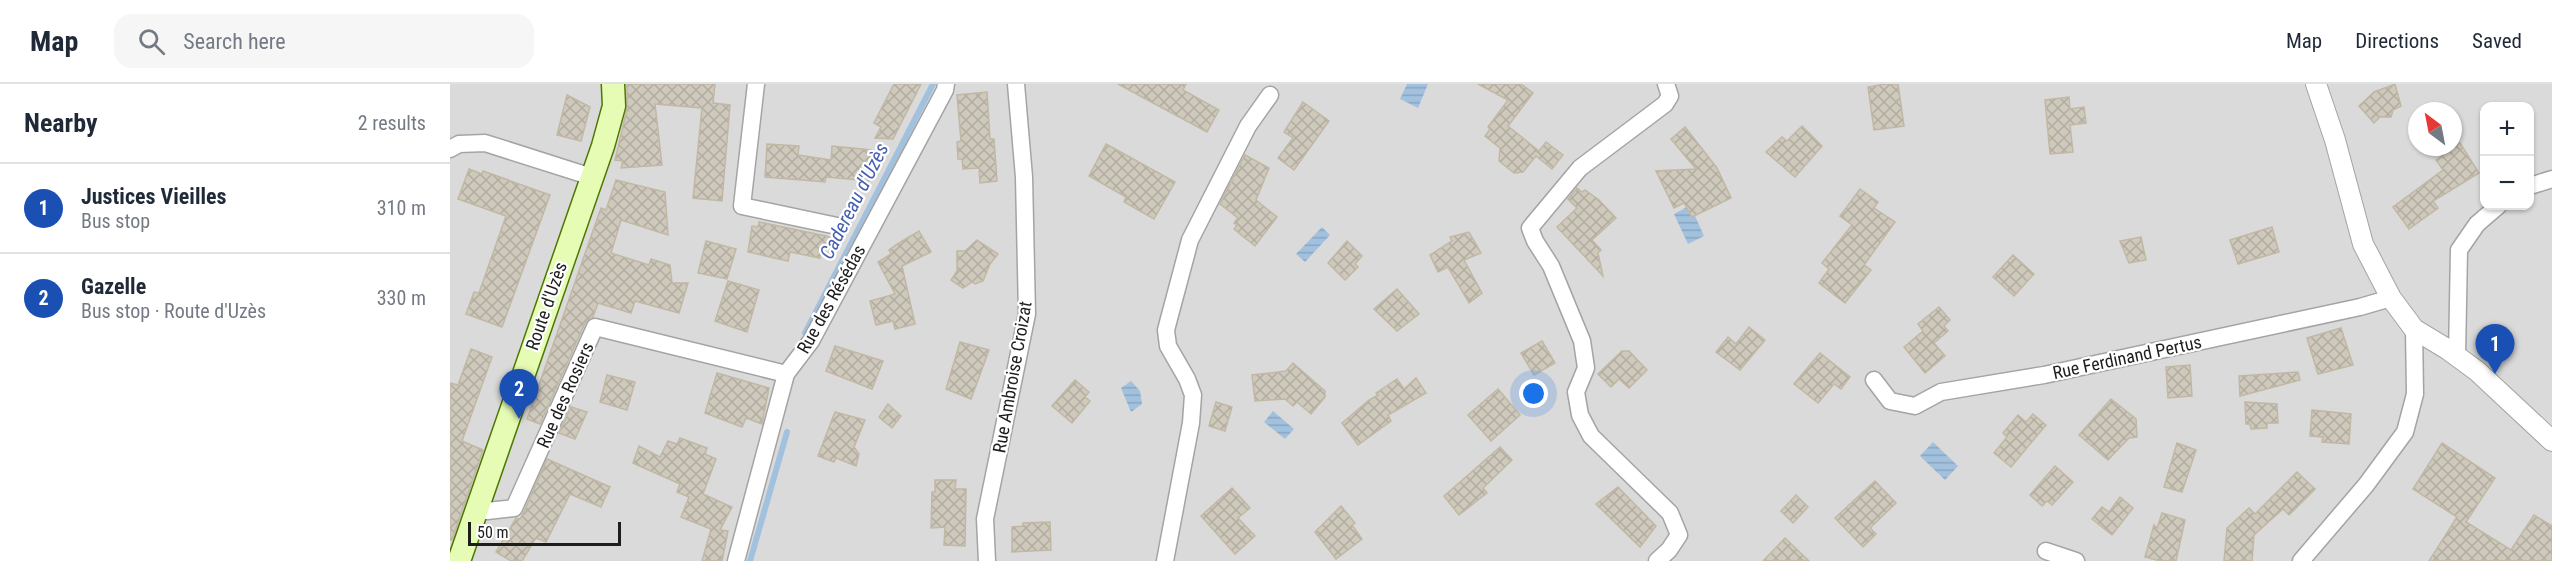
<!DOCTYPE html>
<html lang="en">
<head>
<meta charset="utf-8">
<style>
	:root { --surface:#fff; --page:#f6f6f7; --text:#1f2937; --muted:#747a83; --line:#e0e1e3; --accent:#b45309 }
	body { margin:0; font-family:"Roboto Condensed",sans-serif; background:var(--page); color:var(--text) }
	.controls { position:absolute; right:18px; top:18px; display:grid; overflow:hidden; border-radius:12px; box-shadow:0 2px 4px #0004 }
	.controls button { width:54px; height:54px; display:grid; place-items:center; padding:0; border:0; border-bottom:2px solid var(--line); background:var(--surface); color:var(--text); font:30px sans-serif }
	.compass { position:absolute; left:1958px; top:18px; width:54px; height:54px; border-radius:50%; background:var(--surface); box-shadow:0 2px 4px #0004; rotate:328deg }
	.scale { position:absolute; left:18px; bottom:15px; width:153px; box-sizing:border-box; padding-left:6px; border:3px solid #1d1d1d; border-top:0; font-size:16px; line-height:21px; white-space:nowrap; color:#1d1d1d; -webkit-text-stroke:4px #fff; paint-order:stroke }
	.you { position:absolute; left:1084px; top:310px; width:21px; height:21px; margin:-15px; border:4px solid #fff; border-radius:50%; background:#1a73e8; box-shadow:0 0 0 9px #1a73e833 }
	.badge { display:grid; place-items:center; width:39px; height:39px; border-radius:50%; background:var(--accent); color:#fff; font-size:20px; font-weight:700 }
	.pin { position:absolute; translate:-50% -50px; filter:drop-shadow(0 2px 3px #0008) }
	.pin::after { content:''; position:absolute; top:32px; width:21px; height:18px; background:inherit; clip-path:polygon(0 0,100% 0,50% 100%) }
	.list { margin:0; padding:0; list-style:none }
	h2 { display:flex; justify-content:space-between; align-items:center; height:78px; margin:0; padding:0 24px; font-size:26px }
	h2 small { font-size:20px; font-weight:400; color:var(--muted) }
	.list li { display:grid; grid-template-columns:39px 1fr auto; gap:18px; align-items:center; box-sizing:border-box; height:90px; padding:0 24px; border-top:2px solid var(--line) }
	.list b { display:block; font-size:22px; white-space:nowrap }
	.list p { margin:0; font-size:20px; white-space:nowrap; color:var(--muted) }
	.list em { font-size:20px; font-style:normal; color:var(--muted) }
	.icon { flex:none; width:33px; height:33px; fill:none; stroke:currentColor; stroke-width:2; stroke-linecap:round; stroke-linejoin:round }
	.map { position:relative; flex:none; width:2102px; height:477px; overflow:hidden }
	header { display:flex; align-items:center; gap:36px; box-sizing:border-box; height:84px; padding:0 30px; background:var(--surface); border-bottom:2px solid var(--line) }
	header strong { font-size:28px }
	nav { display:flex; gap:33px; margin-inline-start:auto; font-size:21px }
	.search { width:420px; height:54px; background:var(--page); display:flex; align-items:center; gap:15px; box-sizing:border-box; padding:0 21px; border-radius:18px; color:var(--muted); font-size:22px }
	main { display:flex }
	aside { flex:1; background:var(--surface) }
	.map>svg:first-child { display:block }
	.residential { fill:#dbdada; fill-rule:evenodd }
	.water { fill:url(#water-rules) }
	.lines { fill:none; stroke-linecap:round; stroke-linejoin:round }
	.stream { stroke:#a1c1df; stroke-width:6 }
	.building { fill:url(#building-cross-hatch); stroke:#c1b8a4; stroke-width:1.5 }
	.minor-casing { stroke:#a4a4a4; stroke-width:19 }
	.tertiary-casing { stroke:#a4a4a4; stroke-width:22 }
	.secondary-casing { stroke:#4c7800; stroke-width:25 }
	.minor { stroke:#fff; stroke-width:16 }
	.tertiary { stroke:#fff; stroke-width:20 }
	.secondary { stroke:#e6fcb4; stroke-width:22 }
	.labels { text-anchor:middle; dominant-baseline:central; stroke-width:4.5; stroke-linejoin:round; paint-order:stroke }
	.street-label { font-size:18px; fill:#1d1d1d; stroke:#fff }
	.water-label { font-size:20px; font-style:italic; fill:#4660b0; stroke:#fff }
</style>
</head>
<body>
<header>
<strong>Map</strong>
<div class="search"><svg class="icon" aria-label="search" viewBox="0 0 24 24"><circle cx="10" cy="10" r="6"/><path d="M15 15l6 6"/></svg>Search here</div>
<nav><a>Map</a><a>Directions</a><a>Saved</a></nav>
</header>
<main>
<aside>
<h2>Nearby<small>2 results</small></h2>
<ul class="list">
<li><span class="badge" style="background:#1a4fb4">1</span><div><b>Justices Vieilles</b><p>Bus stop</p></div><em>310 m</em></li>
<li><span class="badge" style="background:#1a4fb4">2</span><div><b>Gazelle</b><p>Bus stop · Route d'Uzès</p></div><em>330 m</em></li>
</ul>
</aside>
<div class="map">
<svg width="2102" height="477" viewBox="0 0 2102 477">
	<defs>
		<pattern id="water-rules" width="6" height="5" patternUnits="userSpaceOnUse" patternTransform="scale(1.5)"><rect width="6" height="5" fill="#a1c1df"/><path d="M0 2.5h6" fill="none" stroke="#8aa5bf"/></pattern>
		<pattern id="building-cross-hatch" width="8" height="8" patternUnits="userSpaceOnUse" patternTransform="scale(1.5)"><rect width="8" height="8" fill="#cfc9bc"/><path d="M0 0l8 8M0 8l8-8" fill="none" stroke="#b1aca1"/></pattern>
	</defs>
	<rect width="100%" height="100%" fill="#efeee3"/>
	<g class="residential">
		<polygon points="0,0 156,0 155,33 0,466"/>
		<path d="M 159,0 L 2102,0 L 2102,477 L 16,477 L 153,62 ZM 2034,22 L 2080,22 L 2080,122 L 2034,122 ZM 1967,27 L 2003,27 L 2003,63 L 1967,63 Z"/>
	</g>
	<g class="water">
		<polygon points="957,0 978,0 968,24 950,15"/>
		<polygon points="1237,123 1241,133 1245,132 1254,152 1238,160 1224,130"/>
		<polygon points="872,143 880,151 855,178 846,170"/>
		<polygon points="681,297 690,307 692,320 681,328 671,304"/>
		<polygon points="823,327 844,345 835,355 814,338"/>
		<polygon points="1483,358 1508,382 1495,396 1470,372"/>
	</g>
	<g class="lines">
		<g class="stream">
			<polyline points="355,249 483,0"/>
			<polyline points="300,477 337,348"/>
		</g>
	</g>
	<g class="building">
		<polygon points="177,0 265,0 263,19 280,21 272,117 243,114 252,24 205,20 212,81 171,84 173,77 165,76 177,25"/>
		<polygon points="444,0 471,0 443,55 425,54 431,43 424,39"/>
		<polygon points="668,0 736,0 733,6 769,26 757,48"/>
		<polygon points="1028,0 1071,0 1083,9 1058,42 1089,67 1096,58 1113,71 1102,85 1086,72 1073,88 1064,89 1049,77 1050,64 1035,52 1040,45 1038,43 1058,16"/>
		<polygon points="1435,0 1448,0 1454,42 1424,46 1418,3"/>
		<polygon points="1945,0 1951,22 1943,26 1941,33 1930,33 1924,39 1909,22 1924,8"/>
		<polygon points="537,8 540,55 544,55 547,97 530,99 529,84 513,85 512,75 508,75 507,58 511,57 507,11"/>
		<polygon points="117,11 140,23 131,57 107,51"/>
		<polygon points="1619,13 1620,25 1634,23 1636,39 1620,41 1623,68 1600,70 1595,16"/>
		<polygon points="853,18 879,37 844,86 828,74 843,54 834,48"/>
		<polygon points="1352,42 1372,62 1345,93 1316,68 1332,53 1337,57"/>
		<polygon points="1235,43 1267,84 1281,114 1242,133 1234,119 1224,124 1206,87 1246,85 1221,55"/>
		<polygon points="2010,59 2029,89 1983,117 1988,124 1959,145 1943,123 1993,86 1986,76"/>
		<polygon points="317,60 349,62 348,71 381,76 382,62 422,66 419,97 376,93 375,98 315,93"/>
		<polygon points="656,60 725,98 704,135 674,118 676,113 639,92"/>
		<polygon points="795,71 819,84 806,116 827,133 805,162 784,145 787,141 784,139 788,134 770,120"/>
		<polygon points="19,85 32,90 33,87 100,111 52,243 16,230 24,208 29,209 56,132 8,115"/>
		<polygon points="166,96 215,108 218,151 171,136 161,169 199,181 201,175 220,181 222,199 238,199 229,229 185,217 181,229 148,219 143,233 135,239 90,340 77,335 151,124 156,126"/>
		<polygon points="1127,104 1132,108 1135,106 1149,116 1166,134 1142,156 1151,166 1148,169 1153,192 1107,143 1127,124 1118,115"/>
		<polygon points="1410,105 1428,118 1424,124 1445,138 1414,181 1421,186 1395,219 1369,199 1379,185 1372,179 1402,141 1390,132"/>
		<polygon points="309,138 376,152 391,158 382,174 371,170 370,174 340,168 338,177 298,168 302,142 308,143"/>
		<polygon points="1822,143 1829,168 1788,180 1780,156"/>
		<polygon points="469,147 481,168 452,182 465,240 445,245 443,237 426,241 420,217 445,210 428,178 441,170 439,166 447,160"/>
		<polygon points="1019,148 1031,169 1014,176 1032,209 1019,219 998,183 988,188 980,171 1002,157 1000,153"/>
		<polygon points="1691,153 1696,176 1679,179 1670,157"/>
		<polygon points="527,156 548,170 540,180 533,197 525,200 522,198 513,204 501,196 507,187 507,167 515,167"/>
		<polygon points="256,157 286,165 277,195 248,189"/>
		<polygon points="897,157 912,172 905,180 908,183 895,196 878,179"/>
		<polygon points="1563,171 1584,190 1564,212 1543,193"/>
		<polygon points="278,197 309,206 297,248 265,237"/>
		<polygon points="947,205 969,230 947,247 924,225"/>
		<polygon points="1489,223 1500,236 1494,242 1498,247 1484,259 1495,272 1475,289 1454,263 1473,247 1468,240"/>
		<polygon points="1299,243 1315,256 1290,286 1266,268 1278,253 1286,260"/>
		<polygon points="1891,244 1903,281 1868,290 1857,254"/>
		<polygon points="1092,257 1105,279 1084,291 1071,269"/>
		<polygon points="510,258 539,266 521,315 496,305"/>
		<polygon points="385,262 433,277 422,305 376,287"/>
		<polygon points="21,265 42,273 12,357 33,366 2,456 0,456 0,299 8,301"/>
		<polygon points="1172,267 1179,267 1197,286 1179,304 1169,295 1161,303 1148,290"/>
		<polygon points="1370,269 1400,293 1391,305 1384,300 1368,319 1344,300"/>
		<polygon points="843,279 875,307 875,313 861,330 847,318 843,322 835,315 805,317 802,291 836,287"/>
		<polygon points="1740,281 1742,312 1718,314 1716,283"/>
		<polygon points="1848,288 1850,296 1790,312 1789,292"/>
		<polygon points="267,289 319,304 312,340 296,334 292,343 255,329"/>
		<polygon points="157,291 185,298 177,326 150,318"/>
		<polygon points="966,294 976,309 938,331 941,337 908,361 892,339 919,316 928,311 926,309 947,295 954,305"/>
		<polygon points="625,296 639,308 635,313 640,317 622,339 602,322"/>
		<polygon points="1048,305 1070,331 1041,357 1018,331"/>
		<polygon points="1661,315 1686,335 1687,353 1679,354 1658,376 1629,351"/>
		<polygon points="766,318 782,323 775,347 759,342"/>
		<polygon points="1795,318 1827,320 1828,339 1817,339 1817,344 1801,345 1800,340 1796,340"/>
		<polygon points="438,320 451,332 442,344 429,333"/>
		<polygon points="121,323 137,328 125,355 109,349"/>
		<polygon points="1862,326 1901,330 1899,360 1872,358 1873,353 1860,352"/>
		<polygon points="385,328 415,336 404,363 409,370 406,382 386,374 384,378 368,372"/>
		<polygon points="1583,330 1596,341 1561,383 1544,369 1557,353 1553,349 1568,331 1576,338"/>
		<polygon points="230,354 257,364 255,370 266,375 253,410 282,423 270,446 278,447 272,477 252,477 261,445 231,433 239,413 227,408 230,400 183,379 189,362 210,373 218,357 227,360"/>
		<polygon points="1727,359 1746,366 1732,408 1714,403"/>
		<polygon points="1992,359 2045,394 2016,438 2061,466 2084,431 2102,442 2102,477 1979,477 2007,433 1963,405"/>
		<polygon points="1050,363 1062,376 1033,404 1037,409 1009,431 994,412"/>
		<polygon points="97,375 160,403 151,423 120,410 96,458 86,454 72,477 61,477 46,468 66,434 70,435 74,428"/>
		<polygon points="1605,382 1623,398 1602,421 1597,417 1592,422 1580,411"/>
		<polygon points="1847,388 1865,405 1839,431 1833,425 1804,451 1802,477 1774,477 1777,444 1799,424 1805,430"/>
		<polygon points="485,396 506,396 505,405 516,405 515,462 494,461 495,443 481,444 482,408 485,408"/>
		<polygon points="1425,397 1446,419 1420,444 1426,450 1413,463 1385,434"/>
		<polygon points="1168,403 1206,442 1190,463 1146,420"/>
		<polygon points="782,404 800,424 788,434 805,452 785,470 751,432"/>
		<polygon points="1346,411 1358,423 1343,439 1331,427"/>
		<polygon points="1670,413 1683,424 1662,451 1642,435 1652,423 1659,428"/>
		<polygon points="891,422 905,439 902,441 912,455 886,475 865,448"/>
		<polygon points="1712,429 1735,436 1726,477 1710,477 1695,473 1704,441 1707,444"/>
		<polygon points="600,438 601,466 562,468 562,443 573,442 573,439"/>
		<polygon points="1335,454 1359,477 1313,477"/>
	</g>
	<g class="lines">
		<defs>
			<g id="minor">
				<polyline points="306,0 292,122 387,142"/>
				<polyline points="0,65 9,60 35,59 142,93"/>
				<polyline points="2080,102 2102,95"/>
				<polyline points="2007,272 2009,166 2027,140 2048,122"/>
				<polyline points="1424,296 1440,317 1465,322 1491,308 1594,291 1910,223 1941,214"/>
				<polyline points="25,425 37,427 64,424 145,243 336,290"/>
				<polyline points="1596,467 1626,477"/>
				<polyline points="286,477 336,290 361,257 495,6 496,0"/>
				<polyline points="537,477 535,435 577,230 574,93 566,0"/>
				<polyline points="715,477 741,339 743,311 737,295 718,262 716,246 740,156 798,42 820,11"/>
				<polyline points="1207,477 1219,466 1229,451 1220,429 1141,352 1130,331 1126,308 1136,284 1132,257 1101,182 1085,157 1080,144 1130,84 1215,20 1220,12 1216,0"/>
				<polyline points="1851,477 1916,401 1955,348 1965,310 1964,245"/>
			</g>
			<polyline id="tertiary" points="1866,0 1885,56 1913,160 1941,214 1964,245 1997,265 2027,287 2102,357"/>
			<polyline id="secondary" points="9,477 153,62 164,22 163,0"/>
		</defs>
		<use href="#minor" class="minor-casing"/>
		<use href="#tertiary" class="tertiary-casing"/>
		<use href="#secondary" class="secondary-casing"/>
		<use href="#minor" class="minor"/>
		<use href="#tertiary" class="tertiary"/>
		<use href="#secondary" class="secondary"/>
	</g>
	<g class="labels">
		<g class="street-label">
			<text transform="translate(381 215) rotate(-61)">Rue des Résédas</text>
			<text transform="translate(96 222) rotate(-71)">Route d'Uzès</text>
			<text transform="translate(1677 273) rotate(-12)">Rue Ferdinand Pertus</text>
			<text transform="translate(562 293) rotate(-80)">Rue Ambroise Croizat</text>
			<text transform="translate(115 311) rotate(-66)">Rue des Rosiers</text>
		</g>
		<g class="water-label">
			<text transform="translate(404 117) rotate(-63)">Cadereau d'Uzès</text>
		</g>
	</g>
</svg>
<div class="controls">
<button>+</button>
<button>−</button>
</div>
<svg class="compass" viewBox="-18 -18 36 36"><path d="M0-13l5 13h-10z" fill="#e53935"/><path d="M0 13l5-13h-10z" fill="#747a83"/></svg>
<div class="scale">50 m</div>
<div class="you"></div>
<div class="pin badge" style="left:2045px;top:290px;background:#1a4fb4">1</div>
<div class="pin badge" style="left:69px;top:335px;background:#1a4fb4">2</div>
</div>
</main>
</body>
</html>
